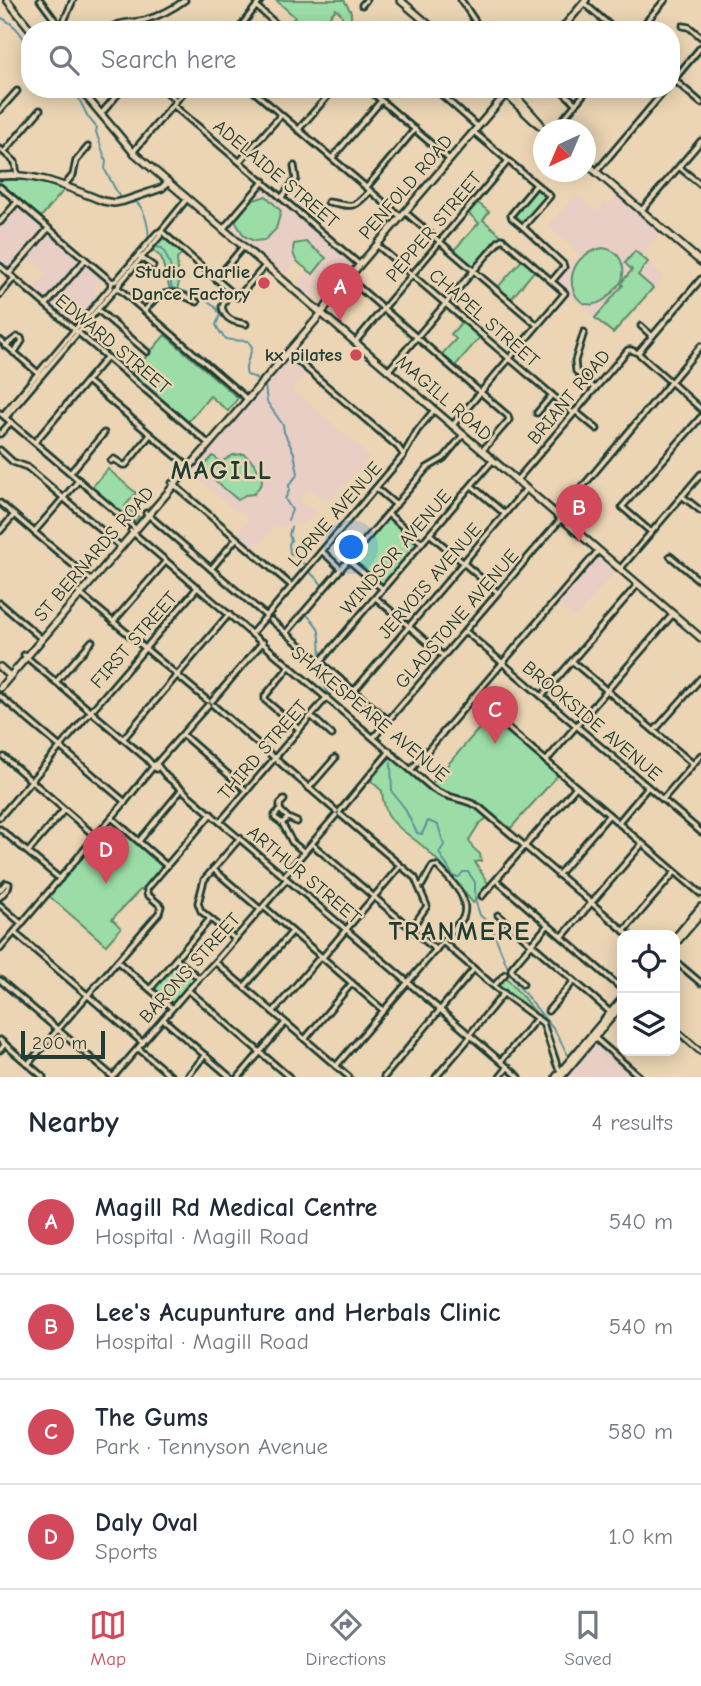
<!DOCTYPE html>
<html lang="en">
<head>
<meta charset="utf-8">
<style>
	:root { --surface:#fff; --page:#f6f6f7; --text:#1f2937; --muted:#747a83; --line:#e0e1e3; --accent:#d1495b }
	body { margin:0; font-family:"Comic Neue",sans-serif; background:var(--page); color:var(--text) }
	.controls { position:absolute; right:21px; bottom:21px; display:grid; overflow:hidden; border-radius:14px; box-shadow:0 4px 18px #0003 }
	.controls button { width:63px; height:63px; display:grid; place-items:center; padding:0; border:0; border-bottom:2px solid var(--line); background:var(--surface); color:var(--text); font:35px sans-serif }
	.compass { position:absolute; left:533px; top:119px; width:63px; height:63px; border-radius:50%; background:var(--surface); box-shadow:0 4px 18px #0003; rotate:224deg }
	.scale { position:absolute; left:21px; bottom:18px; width:84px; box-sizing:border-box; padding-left:7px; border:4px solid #1f3d34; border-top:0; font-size:19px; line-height:24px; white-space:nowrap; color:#1f3d34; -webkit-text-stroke:5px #ebd5b4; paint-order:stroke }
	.you { position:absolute; left:352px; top:548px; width:24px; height:24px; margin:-18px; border:5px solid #fff; border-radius:50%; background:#1a73e8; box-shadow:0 0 0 10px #1a73e833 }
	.badge { display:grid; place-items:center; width:46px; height:46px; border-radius:50%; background:var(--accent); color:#fff; font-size:23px; font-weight:700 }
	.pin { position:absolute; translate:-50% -58px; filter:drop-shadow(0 2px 4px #0008) }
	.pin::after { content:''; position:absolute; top:37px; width:24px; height:21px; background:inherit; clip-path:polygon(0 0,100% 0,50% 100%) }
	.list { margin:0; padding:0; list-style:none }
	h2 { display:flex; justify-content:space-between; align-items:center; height:91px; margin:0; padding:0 28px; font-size:30px }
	h2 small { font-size:23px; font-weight:400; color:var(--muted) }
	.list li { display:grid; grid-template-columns:46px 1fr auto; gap:21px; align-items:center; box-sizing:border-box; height:105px; padding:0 28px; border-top:2px solid var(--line) }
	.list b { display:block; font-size:26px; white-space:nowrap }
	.list p { margin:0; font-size:23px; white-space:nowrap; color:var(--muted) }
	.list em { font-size:23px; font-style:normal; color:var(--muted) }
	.icon { flex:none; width:38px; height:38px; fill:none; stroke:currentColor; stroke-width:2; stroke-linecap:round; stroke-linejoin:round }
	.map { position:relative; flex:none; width:701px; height:1077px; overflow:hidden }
	.search { position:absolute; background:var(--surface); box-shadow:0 4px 18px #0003; left:21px; right:21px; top:21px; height:77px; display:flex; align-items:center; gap:18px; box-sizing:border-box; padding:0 24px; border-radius:28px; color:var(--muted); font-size:26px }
	.sheet { height:511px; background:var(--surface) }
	nav { display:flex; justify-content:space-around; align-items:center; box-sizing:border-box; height:98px; border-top:2px solid var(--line); background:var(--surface); font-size:19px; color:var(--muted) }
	nav a { display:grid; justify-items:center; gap:4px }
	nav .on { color:var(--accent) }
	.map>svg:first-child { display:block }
	.built { fill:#e8cec4 }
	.green { fill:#9cdda7; stroke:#5e8d6e; stroke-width:2 }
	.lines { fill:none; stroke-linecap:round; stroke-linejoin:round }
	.stream { stroke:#5d91a0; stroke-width:2 }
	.minor-casing { stroke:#1f3d34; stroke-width:9 }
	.major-casing { stroke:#1f3d34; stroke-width:10 }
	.minor { stroke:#ebd5b4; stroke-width:3.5 }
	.major { stroke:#ebd5b4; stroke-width:5 }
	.poi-dot { fill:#d1495b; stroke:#ebd5b4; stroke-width:2.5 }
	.labels { text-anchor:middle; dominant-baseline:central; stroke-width:5; stroke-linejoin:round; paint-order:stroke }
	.street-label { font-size:19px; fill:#1f3d34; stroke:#ebd5b4 }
	.poi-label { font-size:19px; font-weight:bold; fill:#1f3d34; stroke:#ebd5b4; text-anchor:end }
	.district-label { font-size:26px; font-weight:bold; letter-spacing:2px; fill:#1f3d34; stroke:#ebd5b4 }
</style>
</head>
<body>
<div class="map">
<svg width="701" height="1077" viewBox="0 0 701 1077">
	<rect width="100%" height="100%" fill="#ebd5b4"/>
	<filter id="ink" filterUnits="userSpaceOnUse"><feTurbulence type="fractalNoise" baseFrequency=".0143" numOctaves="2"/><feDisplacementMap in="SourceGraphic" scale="14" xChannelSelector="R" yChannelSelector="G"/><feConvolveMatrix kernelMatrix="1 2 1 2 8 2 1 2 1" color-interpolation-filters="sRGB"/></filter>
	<g filter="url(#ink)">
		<g class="built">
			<polygon points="264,185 355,263 325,298 319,292 312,299 296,285 307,272 296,261 284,274 229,229 229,227"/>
			<polygon points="576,194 596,212 604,203 608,206 618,194 661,232 644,252 649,257 646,260 664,276 613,333 555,283 580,254 548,226"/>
			<polygon points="18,206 43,228 8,270 0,263 0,227"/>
			<polygon points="48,233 80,259 46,300 33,290 46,274 27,258"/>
			<polygon points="84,263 102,279 93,290 100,296 75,325 50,303"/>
			<polygon points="287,354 292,356 309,370 291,392 303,398 371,458 367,460 330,500 325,500 310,489 299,499 317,515 305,523 274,527 252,552 234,537 249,518 241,510 237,512 189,471"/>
			<polygon points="598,557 615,572 575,618 558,603"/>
			<polygon points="596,1043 635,1077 566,1077"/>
		</g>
		<g class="green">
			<path d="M 276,0 L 344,0 L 351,12 L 351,30 L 338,30 C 341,21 347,18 336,9 L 318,30 L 287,30 L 285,28 L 295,17 Z"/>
			<polygon points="0,180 36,180 64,190 41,217 0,183"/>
			<polygon points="535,188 539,188 547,194 547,197 522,225 512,216"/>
			<polygon points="266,196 281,211 276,229 265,240 254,241 244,236 235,221 251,201"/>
			<polygon points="477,202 489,212 483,220 502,236 474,268 454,250 479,223 468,213"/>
			<polygon points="164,235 183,252 177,259 179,282 177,291 170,290 161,257 151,249"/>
			<path d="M 306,242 L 326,258 L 313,274 C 301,264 290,261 294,244 Z"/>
			<path d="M 603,248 C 621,250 627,268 621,283 L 632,270 L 625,263 L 635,251 L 648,262 L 638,275 L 653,288 L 613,333 L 595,318 L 623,285 L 620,283 C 578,343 545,259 603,248 Z"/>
			<polygon points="523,259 535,270 511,299 497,288"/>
			<polygon points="463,321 480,337 455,366 442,354 456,339 451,334"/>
			<polygon points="165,335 238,398 228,411 210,396 188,422 132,373"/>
			<polygon points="244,454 254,463 258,470 261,469 262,483 254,494 245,495 238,500 201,469 213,456 221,462 233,455"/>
			<polygon points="108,469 136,493 125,506 139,517 135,521 132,521 92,487"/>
			<polygon points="389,516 421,543 383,586 351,559"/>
			<path d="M 491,715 L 559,774 L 509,830 C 496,819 484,805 468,799 C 453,793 445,796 430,785 Z"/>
			<path d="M 394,754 L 433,789 L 479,807 L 487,818 L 479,824 L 469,840 L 473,848 L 480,854 L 481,861 L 475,862 L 489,885 L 473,903 C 459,885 443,865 426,849 C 404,829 384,825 382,791 L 369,779 Z"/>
			<polygon points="112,821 164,866 143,890 140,890 112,919 121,928 106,945 49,896"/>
			<polygon points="176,959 199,978 172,1008 150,989"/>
			<polygon points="505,976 540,1018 499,988 498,984"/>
		</g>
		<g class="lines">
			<g class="stream">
				<path d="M 0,17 C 18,26 24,36 30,55"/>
				<polyline points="69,89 78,97 88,117 97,128 96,132 106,161 105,170 122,201"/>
				<path d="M 127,203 L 136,202 C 145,209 148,226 149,237"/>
				<path d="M 156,247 L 162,248 C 166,255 170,262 171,270 C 172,277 169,281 172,288 C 189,293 213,297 220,315 L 216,325 C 226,345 229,339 248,341 L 252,347 C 251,357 243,365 247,375 L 254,377 L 258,381"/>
				<polyline points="262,384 265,386 267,402 283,425 284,432 294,453 298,474 289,485 289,491 285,499 292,510 288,520"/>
				<polyline points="291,527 289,535 291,540 289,544 290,553 298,557 306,567"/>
				<path d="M 308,570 C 312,576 318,578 322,585"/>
				<path d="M 308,616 C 323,630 319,635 321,655"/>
				<polyline points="322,666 321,677 328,693"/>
				<polyline points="391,763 392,792 404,807 417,833 422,834 428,821 438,825 444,845 439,853 454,877 459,877 463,872 468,872 475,882 475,900 480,915 491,926 512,978 555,1031 569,1057"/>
			</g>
			<defs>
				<g id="minor">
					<polyline points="40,0 60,27"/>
					<polyline points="461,0 475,21 476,30"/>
					<polyline points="584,3 615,30"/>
					<polyline points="362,5 366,0"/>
					<polyline points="257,7 283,30"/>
					<polyline points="683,26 689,27 701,37"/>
					<polyline points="58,30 64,21 73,0"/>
					<path d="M 108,30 C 117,21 133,23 145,20 C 159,16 173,9 185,0"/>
					<polyline points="238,30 261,0"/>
					<polyline points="416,30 424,21"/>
					<polyline points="639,30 665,0"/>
					<polyline points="671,77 701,103"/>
					<polyline points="671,83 701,47"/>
					<polyline points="161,89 164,90 176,100"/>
					<polyline points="251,89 401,217"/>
					<polyline points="368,89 450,160"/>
					<polyline points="435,89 478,127"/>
					<polyline points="560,89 576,104"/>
					<polyline points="173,105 360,265"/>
					<polyline points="0,110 17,91"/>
					<polyline points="101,114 122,89"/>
					<polyline points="298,130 334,89"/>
					<polyline points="554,130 588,89"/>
					<polyline points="474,132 550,196 523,227 512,218 511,215 536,185"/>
					<polyline points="0,149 15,162 17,175"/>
					<polyline points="4,152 40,110"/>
					<polyline points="133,152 186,89"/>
					<polyline points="333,157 381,101"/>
					<polyline points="240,161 281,115"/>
					<polyline points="679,167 701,185"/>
					<polyline points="596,172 666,89"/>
					<polyline points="64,186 73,175 76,161 88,147"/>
					<polyline points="0,187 112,282"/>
					<polyline points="366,188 415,129"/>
					<polyline points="282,197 296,179 294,166"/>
					<path d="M 328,202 C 352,205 351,212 370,191"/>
					<polyline points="641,211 701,141"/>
					<polyline points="405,212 537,325"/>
					<polyline points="0,222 17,202"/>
					<polyline points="523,227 563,264 564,267 552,281"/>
					<polyline points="223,229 264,181"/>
					<polyline points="161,231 237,297 239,296 265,266"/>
					<polyline points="377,245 573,413"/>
					<polyline points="140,257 153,266"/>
					<polyline points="0,266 209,444"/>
					<polyline points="9,274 48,229"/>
					<polyline points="348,278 508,416 509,420 482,451"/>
					<polyline points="216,279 243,247"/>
					<polyline points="118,288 247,399"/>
					<path d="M 230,292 L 226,298 L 222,307 C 225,320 234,322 246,324"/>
					<polyline points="0,295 14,278"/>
					<polyline points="46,305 85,260"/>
					<polyline points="98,310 147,352"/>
					<path d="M 145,310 C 164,287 173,290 197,302"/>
					<polyline points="641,326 652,336"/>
					<polyline points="584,332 575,361 576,371 595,389"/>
					<polyline points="0,340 39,374"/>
					<polyline points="356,341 508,161"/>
					<polyline points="5,346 17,337 21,338 22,341 14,353"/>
					<polyline points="290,352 292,356 301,364 398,447 403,454"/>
					<polyline points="638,353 701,279"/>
					<polyline points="388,371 499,241 502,239 504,240 565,293 452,426"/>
					<polyline points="87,381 189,467"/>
					<polyline points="575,411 597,429"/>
					<polyline points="0,413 136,529"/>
					<polyline points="537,413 552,395"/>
					<polyline points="3,415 110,288 112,282 116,281 157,233 161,231"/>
					<polyline points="6,417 115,289 118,288 119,284 160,236 161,231 187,199"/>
					<polyline points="0,434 11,422"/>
					<polyline points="35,442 107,357"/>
					<polyline points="0,450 13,462 27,467 120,546"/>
					<polyline points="111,461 114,459 123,465 126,465 150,435"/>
					<polyline points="71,472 104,433"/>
					<polyline points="516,481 628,350 631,350 638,353 701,409"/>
					<polyline points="172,483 292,586"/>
					<polyline points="472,486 505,514"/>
					<polyline points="376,488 396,505"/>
					<polyline points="682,496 701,511"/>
					<polyline points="0,503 92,581"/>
					<polyline points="146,513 266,616"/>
					<polyline points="388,514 422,543"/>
					<polyline points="558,516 701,346"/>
					<polyline points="0,531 14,515"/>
					<path d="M 131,531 L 433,789 C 447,799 465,798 479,807 L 629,935"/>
					<polyline points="34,532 79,480"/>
					<polyline points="651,532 622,507 701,417"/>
					<polyline points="430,534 497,592"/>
					<polyline points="322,551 341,569"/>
					<polyline points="670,556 701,582"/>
					<polyline points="348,560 383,589"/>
					<polyline points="211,569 236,539"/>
					<polyline points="620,569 701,474"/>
					<polyline points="78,592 208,701"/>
					<polyline points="376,598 443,656"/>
					<polyline points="0,603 42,639"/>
					<polyline points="271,620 388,720"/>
					<polyline points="113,622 166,561"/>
					<polyline points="465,631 701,832"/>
					<polyline points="252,633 403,456 417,431 434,410"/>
					<polyline points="286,633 427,468 444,458 463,435"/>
					<polyline points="24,655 147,759 153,766"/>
					<polyline points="572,661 693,764"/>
					<polyline points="320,662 493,460"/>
					<polyline points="290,666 265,696 265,700 299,729"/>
					<polyline points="56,682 92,641"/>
					<polyline points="354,691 526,489"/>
					<polyline points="0,696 125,802"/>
					<polyline points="542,696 638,584"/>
					<polyline points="473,698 701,894"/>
					<polyline points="212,701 263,642"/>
					<polyline points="213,705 336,811"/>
					<polyline points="311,716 332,735"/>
					<polyline points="655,730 701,678"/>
					<polyline points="183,735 247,791"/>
					<polyline points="374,737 561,519"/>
					<polyline points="123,739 229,614"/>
					<polyline points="4,757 96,837"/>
					<polyline points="546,761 673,614"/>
					<polygon points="155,764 158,766 156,769 153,766"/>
					<polyline points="156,764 208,705"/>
					<polyline points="158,766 166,776 519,1077"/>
					<polyline points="411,770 598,551"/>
					<polyline points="309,788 335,758"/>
					<polyline points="663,799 701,755"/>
					<polyline points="284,800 280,804 280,810 275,815 275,818 282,823 292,842 304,852"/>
					<polyline points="280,810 288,818 282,823"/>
					<polyline points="340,811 390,751"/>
					<polyline points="340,814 415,878 427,906 411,929"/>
					<polyline points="0,817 198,587"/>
					<polyline points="112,818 167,866"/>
					<polyline points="288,818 297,822"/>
					<polyline points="220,822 327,697"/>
					<polyline points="618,823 648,787"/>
					<polyline points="0,829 60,879"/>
					<polyline points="139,841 182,789"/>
					<polyline points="312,844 436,950"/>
					<polyline points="28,852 64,810"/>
					<polyline points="213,869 261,910"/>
					<polyline points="558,875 609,815"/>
					<polyline points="284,876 336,815"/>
					<polyline points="496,880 622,989"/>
					<polyline points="0,890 6,883 9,884 8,888 0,897"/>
					<polyline points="482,896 576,787"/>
					<polyline points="0,905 22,924"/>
					<polyline points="264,907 384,1011"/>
					<polyline points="498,915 610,1012"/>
					<polyline points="624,931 675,872"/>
					<polyline points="15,933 143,1043"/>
					<polyline points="562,937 642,844"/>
					<polyline points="235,939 201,911 198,903 204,880 240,838"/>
					<polyline points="443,942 496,988 543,1023 557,1065 560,1071"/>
					<polyline points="0,949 125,802 153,767"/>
					<polyline points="322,958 400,866"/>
					<polyline points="176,959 199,978"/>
					<polyline points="675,961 701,983"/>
					<polyline points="118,962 172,1008"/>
					<polyline points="215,962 349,1077"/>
					<polyline points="0,980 113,1077"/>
					<polyline points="523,984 511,970 512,967 548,925"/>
					<polyline points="494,986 505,974"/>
					<polyline points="244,987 292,932"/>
					<polyline points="150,989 210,919"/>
					<polyline points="188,990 289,1077"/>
					<polyline points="548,1011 574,981"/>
					<polyline points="273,1012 321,956"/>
					<polyline points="163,1019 230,1077"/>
					<polyline points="675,1029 701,1052"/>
					<polyline points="470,1034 504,993"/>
					<polyline points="594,1037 640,1077"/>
					<polyline points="305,1039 352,983"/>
					<polyline points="0,1040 43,1077"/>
					<polyline points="139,1049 172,1077"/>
					<polyline points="0,1050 5,1044"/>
					<polyline points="501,1061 537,1018"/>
					<polyline points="28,1064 159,913 161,906 147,894 147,889 211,814"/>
					<path d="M 336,1066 L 463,918 C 471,897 450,880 437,866 L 432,867 L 422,885 L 419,886"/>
					<polyline points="113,1077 188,990 215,962 287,879"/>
					<polyline points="187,1077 205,1055"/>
					<polyline points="239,1077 285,1023"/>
					<polyline points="384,1077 474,969"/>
					<polyline points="436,1077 471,1036"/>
					<polyline points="500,1077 508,1067"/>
				</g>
				<g id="major">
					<polyline points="7,0 31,30"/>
					<polyline points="400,0 435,30"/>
					<polyline points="561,30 586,0"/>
					<polyline points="80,89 133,152 701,638"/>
					<polyline points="504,89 505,90"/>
					<polyline points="513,93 540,123"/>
					<polyline points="509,97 533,120 546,130"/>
					<polyline points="586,163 701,262"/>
					<path d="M 0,176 C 37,172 69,188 103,201 L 114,203 L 124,201 L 162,188 L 168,182"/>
					<polyline points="0,667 10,676"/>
					<polyline points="0,688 321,314 334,295 505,95"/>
					<polyline points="675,938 701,907"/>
					<polyline points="675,944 701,914"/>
					<polyline points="556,1077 622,999"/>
					<polyline points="561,1077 622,1005"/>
				</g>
			</defs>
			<use href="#minor" class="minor-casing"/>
			<use href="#major" class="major-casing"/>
			<use href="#minor" class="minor"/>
			<use href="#major" class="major"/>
		</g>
	</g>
	<g class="poi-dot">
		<circle cx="264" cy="283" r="7"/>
		<circle cx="356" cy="355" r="7"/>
	</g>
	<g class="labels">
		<g class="street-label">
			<text transform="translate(276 174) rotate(40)">ADELAIDE STREET</text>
			<text transform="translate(406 187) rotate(-49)">PENFOLD ROAD</text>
			<text transform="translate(434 227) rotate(-50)">PEPPER STREET</text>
			<text transform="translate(484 318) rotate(41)">CHAPEL STREET</text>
			<text transform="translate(113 344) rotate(40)">EDWARD STREET</text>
			<text transform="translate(569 397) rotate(-50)">BRIANT ROAD</text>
			<text transform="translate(444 398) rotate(41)">MAGILL ROAD</text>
			<text transform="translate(335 514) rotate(-49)">LORNE AVENUE</text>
			<text transform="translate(396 552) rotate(-49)">WINDSOR AVENUE</text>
			<text transform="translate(94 554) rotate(-49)">ST BERNARDS ROAD</text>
			<text transform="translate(430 581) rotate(-49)">JERVOIS AVENUE</text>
			<text transform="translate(457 619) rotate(-49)">GLADSTONE AVENUE</text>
			<text transform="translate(134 640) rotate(-49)">FIRST STREET</text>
			<text transform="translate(370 714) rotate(40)">SHAKESPEARE AVENUE</text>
			<text transform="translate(592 721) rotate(40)">BROOKSIDE AVENUE</text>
			<text transform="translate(263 750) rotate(-49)">THIRD STREET</text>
			<text transform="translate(304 875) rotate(40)">ARTHUR STREET</text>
			<text transform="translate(190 968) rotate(-48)">BARONS STREET</text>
		</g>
		<g class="poi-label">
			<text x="250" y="272">Studio Charlie<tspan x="250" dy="22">Dance Factory</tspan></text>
			<text x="342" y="355">kx pilates</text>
		</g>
		<g class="district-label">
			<text x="222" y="471">MAGILL</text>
			<text x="460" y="932">TRANMERE</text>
		</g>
	</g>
</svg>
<div class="controls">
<button><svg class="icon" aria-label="locate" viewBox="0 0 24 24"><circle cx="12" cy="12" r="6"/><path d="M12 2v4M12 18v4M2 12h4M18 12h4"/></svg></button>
<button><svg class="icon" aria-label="layers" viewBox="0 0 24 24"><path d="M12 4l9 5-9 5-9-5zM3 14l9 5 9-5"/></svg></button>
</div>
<svg class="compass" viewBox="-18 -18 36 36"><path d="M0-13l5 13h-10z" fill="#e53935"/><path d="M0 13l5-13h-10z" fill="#747a83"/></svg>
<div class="scale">200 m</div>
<div class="you"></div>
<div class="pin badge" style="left:340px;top:321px">A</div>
<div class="pin badge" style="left:579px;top:542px">B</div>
<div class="pin badge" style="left:495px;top:744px">C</div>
<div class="pin badge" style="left:106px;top:884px">D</div>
<div class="search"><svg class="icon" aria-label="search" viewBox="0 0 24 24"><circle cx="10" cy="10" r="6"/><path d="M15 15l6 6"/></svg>Search here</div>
</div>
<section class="sheet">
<h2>Nearby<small>4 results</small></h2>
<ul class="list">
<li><span class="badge">A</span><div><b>Magill Rd Medical Centre</b><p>Hospital · Magill Road</p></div><em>540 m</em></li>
<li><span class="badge">B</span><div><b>Lee's Acupunture and Herbals Clinic</b><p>Hospital · Magill Road</p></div><em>540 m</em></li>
<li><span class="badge">C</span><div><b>The Gums</b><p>Park · Tennyson Avenue</p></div><em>580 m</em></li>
<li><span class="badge">D</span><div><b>Daly Oval</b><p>Sports</p></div><em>1.0 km</em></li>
</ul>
</section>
<nav>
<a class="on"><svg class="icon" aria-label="map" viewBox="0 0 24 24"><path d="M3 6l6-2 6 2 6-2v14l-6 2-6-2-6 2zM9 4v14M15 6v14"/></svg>Map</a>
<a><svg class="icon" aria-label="directions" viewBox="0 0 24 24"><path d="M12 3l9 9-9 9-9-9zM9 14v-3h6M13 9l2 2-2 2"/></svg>Directions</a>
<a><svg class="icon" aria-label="saved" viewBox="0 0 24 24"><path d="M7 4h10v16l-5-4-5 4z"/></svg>Saved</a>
</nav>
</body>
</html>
